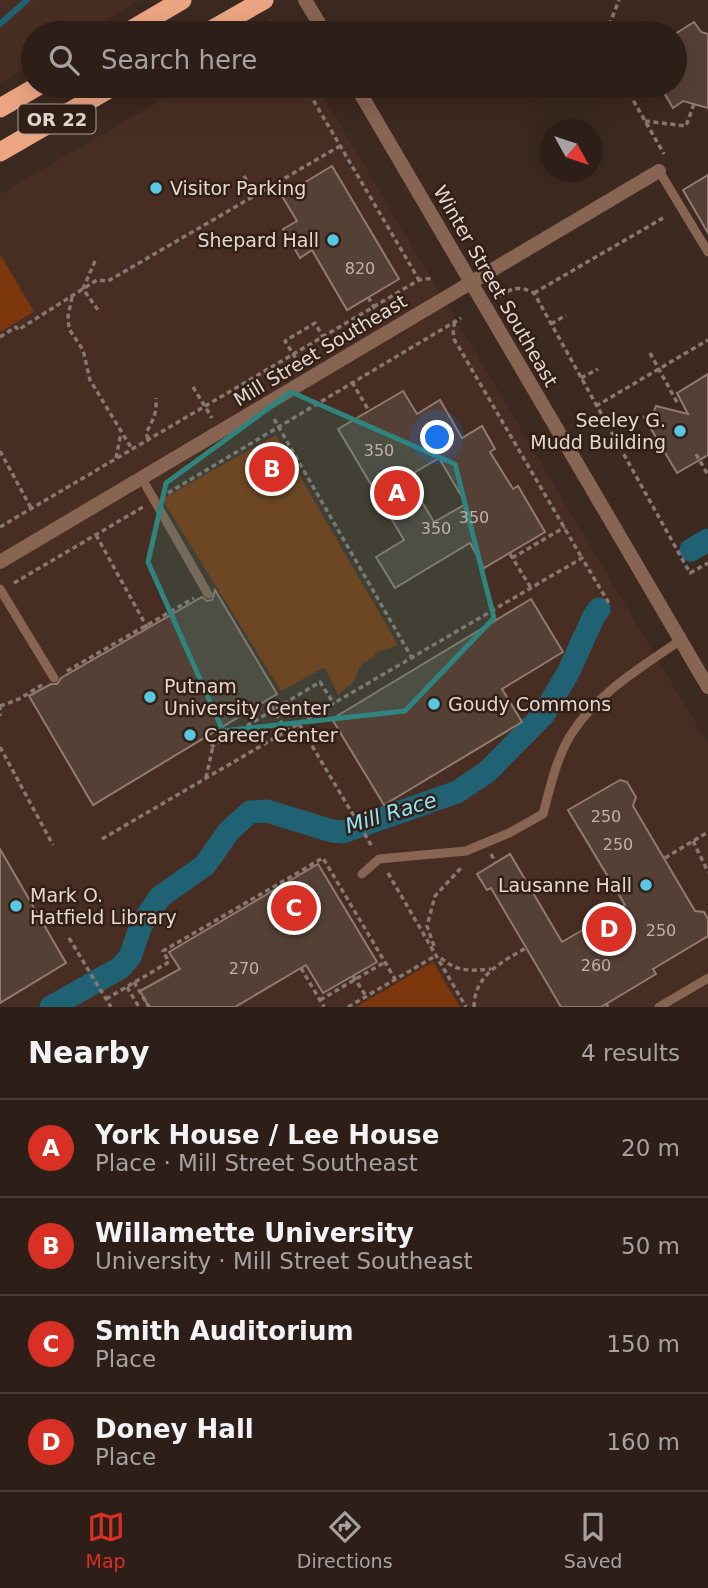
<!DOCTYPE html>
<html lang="en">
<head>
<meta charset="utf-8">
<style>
	:root { --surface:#2d1f18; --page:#392c25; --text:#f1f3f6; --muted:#a7a2a2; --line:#483d37; --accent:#d93025 }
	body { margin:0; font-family:"DejaVu Sans",sans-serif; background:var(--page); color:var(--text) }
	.compass { position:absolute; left:540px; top:119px; width:63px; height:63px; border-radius:50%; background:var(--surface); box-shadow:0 7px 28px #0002; rotate:130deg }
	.you { position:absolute; left:438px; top:438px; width:24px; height:24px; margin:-18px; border:5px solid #fff; border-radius:50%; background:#1a73e8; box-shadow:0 0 0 10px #1a73e833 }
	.badge { display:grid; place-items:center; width:46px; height:46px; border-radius:50%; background:var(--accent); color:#fff; font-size:23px; font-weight:700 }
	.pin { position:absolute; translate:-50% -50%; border:4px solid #fff; box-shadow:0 2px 7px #0006 }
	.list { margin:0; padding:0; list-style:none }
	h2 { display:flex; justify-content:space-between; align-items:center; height:91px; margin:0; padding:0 28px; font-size:30px }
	h2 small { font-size:23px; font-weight:400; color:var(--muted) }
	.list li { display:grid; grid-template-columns:46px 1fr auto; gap:21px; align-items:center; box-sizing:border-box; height:98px; padding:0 28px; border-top:2px solid var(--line) }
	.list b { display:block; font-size:26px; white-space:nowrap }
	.list p { margin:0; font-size:23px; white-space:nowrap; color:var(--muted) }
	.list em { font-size:23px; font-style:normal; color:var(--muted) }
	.icon { flex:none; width:38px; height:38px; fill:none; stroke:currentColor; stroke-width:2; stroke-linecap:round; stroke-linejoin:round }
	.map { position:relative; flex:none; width:708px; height:1007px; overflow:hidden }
	.search { position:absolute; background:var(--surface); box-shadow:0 7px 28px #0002; left:21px; right:21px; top:21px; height:77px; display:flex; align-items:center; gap:18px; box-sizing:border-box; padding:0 24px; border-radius:38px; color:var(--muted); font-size:26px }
	.sheet { height:483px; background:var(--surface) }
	nav { display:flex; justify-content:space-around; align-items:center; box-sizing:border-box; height:98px; border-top:2px solid var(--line); background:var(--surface); font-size:19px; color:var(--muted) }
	nav a { display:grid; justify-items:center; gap:4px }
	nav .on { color:var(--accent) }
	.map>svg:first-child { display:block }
	.built { fill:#482e22 }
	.green { fill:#7d370d }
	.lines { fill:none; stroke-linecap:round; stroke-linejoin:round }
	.stream { stroke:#206273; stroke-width:6 }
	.canal { stroke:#206273; stroke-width:23 }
	.building { fill:#554036; stroke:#927a6f; stroke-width:2; fill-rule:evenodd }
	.path { stroke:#897871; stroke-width:3.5; stroke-dasharray:5 3.5; stroke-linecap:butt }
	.service { stroke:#886453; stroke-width:9 }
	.minor { stroke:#886453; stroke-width:14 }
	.tertiary { stroke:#886453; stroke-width:14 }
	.trunk { stroke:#eca583; stroke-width:19 }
	.marked { fill:#2f857d; fill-opacity:0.2; stroke:#2f857d; stroke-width:5; stroke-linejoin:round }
	.poi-dot { fill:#5ac8e5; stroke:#321f16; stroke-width:2.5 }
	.labels { text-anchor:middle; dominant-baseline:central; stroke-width:5; stroke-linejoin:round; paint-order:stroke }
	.number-label { font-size:16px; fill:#c0b1aa }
	.shield { fill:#321f16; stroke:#afa099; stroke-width:2 }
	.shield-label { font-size:18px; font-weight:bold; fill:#e4d7d1 }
	.poi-label { font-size:19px; fill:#e4d7d1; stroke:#321f16; text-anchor:start }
	.street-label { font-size:19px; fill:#e4d7d1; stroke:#321f16 }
	.water-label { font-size:21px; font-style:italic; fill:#8fe3fb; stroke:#321f16 }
</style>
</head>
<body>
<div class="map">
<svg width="708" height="1007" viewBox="0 0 708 1007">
	<rect width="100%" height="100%" fill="#3c2920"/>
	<g class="built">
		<polygon points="0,0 140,0 84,33 33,33 33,63 0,83"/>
		<polygon points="185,86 317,86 708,744 708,1007 460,1007 433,963 356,1007 0,1007 0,194"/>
	</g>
	<g class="green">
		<polygon points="0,254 34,312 0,332"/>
		<polygon points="276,435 398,645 380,651 360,666 354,682 338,695 325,667 281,691 162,499"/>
		<polygon points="433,962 460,1007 356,1007"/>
	</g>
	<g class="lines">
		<polyline class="stream" points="0,24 27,0"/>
		<g class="canal">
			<polyline points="691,550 708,540"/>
			<polyline points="51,1007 120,968 130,957 141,925 160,897 205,865 229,831 250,812 267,811 332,831 343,832 457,792 487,772 543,715 568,673 594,616 599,609"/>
		</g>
	</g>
	<g class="building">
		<polygon points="694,22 701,32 708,34 708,108 683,101 673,108 660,86 675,86 675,34"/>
		<polygon points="332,166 399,279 347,310 312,250 300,258 283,229 297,221 282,196"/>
		<polygon points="708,175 708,233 683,190"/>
		<polygon points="708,374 708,455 677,473 644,417 654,411 656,406 688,414 677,393"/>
		<path d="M 403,391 L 417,414 L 440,400 L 462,438 L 482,426 L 495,449 L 490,452 L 513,489 L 518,486 L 545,532 L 484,568 L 470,543 L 395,588 L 376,557 L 404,540 L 338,429 ZM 439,458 L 466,504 L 434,522 L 407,477 Z"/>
		<polygon points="215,590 277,694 93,805 29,696 51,684 57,684 61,678 202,597 207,601 212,600"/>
		<polygon points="531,599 563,652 502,689 522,722 384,805 332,719"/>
		<polygon points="620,780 627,782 636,797 633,806 695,911 704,912 708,919 708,936 653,969 656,974 601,1007 561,1007 491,888 487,890 477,874 510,854 562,942 625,905 568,810"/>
		<polygon points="0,849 66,963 0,1003"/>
		<polygon points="318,864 377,962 323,993 306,965 235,1007 149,1007 140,991 180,969 169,952"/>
	</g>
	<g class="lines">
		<g class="path">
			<polyline points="269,21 274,33"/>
			<polyline points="606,33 619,0"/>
			<polyline points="305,86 419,280"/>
			<polyline points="625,86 664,154"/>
			<polyline points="628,91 637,86"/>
			<polyline points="645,121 686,126 694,104"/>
			<polyline points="244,176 255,195"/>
			<polyline points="95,261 83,289 98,310"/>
			<polyline points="534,293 663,218"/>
			<path d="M 500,296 C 513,287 520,286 534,293 L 690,573 L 708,563"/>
			<polyline points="72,297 68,316 69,329 83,350 90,380 132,449"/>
			<polyline points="368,297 379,316"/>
			<polyline points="455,322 453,329 454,339 582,558"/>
			<polyline points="551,324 566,315"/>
			<polyline points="0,337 16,327 18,330 97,280 108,281 340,146"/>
			<polyline points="650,353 678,404"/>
			<polyline points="300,365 285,341 315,323 323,337"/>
			<polyline points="581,378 598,369"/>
			<polyline points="352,382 369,411"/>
			<polyline points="193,387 212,418"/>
			<polyline points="596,406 708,340"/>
			<polyline points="274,419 412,658"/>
			<path d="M 148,439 L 146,433 C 153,420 157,414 156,398"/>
			<polyline points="0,451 31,508"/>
			<polyline points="696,454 708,475"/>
			<polyline points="116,458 121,433"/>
			<polyline points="168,493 461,318"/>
			<polyline points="0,527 419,280 434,278"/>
			<polyline points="96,535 148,629"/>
			<polyline points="510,554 531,588"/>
			<polyline points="512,558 565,527"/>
			<polyline points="14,583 143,507"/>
			<polyline points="67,671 194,598"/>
			<polyline points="267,699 286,730"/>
			<polyline points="0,705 0,716"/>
			<polyline points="0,706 19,699 42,685"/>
			<polyline points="299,724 373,848"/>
			<polyline points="207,736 213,746 320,682 334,704"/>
			<polyline points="0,747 53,845"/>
			<polyline points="206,778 213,746"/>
			<polyline points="102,839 582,558 610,605"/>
			<polyline points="693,841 708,872"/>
			<polyline points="491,854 496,863"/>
			<polyline points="665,858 708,832"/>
			<polyline points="388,873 466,1007"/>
			<polyline points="69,938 111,1007"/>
			<polyline points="434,946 427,926 435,896 461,868"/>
			<path d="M 441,958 C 457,972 470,971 491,969"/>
			<polyline points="301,968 324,1007"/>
			<polyline points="353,976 366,996"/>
			<polyline points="134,982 149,1007"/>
			<polyline points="127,987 139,1007"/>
			<polyline points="106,999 169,962 163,951 323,858 395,979"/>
			<polyline points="320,1000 385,962"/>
			<polyline points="606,1004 608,1007"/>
			<polyline points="348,1007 437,955"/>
			<path d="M 474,1007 C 474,975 502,962 526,948"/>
		</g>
		<g class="service">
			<polyline points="659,171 708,252"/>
			<polyline points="141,477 208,594"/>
			<polyline points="0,589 54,678"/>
			<path d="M 362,874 L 379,859 L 466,851 L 509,833 L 543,814 C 550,788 556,760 570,736 C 596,694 641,667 681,640"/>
			<polyline points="659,1007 708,978"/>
		</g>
		<polyline class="minor" points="0,562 659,171"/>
		<g class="tertiary">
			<polyline points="305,0 325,33"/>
			<polyline points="356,86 708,687"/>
		</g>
		<g class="trunk">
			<polyline points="126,33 182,0"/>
			<polyline points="206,33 264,0"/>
			<polyline points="0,108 38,86"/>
			<polyline points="0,152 114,86"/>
		</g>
	</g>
	<path class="marked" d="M 291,392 L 455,464 L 494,618 L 405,711 L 223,731 L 148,562 L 166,483 Z"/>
	<g class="poi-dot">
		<circle cx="156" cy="188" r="7"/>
		<circle cx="333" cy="240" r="7"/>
		<circle cx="680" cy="431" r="7"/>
		<circle cx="150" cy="697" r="7"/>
		<circle cx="434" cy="704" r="7"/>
		<circle cx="190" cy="735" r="7"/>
		<circle cx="646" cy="885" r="7"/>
		<circle cx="16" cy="906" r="7"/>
	</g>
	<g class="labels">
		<g class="number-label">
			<text x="360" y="268">820</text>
			<text x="379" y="450">350</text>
			<text x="474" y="517">350</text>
			<text x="436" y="528">350</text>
			<text x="606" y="816">250</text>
			<text x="618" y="844">250</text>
			<text x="661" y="930">250</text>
			<text x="596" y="965">260</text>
			<text x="244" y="968">270</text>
		</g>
		<rect class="shield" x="18.5" y="104.5" width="77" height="29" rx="5"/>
		<g class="shield-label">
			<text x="57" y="119">OR 22</text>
		</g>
		<g class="poi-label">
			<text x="170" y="188">Visitor Parking</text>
			<text x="319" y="240" text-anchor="end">Shepard Hall</text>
			<text x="666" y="420" text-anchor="end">Seeley G.<tspan x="666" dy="22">Mudd Building</tspan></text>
			<text x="164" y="686">Putnam<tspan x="164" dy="22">University Center</tspan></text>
			<text x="448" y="704">Goudy Commons</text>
			<text x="204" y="735">Career Center</text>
			<text x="632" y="885" text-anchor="end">Lausanne Hall</text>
			<text x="30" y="895">Mark O.<tspan x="30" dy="22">Hatfield Library</tspan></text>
		</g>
		<g class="street-label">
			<text transform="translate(496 286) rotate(60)">Winter Street Southeast</text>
			<text transform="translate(320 350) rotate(-31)">Mill Street Southeast</text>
		</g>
		<g class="water-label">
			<text transform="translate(391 813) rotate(-17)">Mill Race</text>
		</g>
	</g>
</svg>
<svg class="compass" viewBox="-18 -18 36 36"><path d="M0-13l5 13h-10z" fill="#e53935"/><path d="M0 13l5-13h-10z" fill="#a7a2a2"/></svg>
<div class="you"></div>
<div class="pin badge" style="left:397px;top:493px">A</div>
<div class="pin badge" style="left:272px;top:469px">B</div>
<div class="pin badge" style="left:294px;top:908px">C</div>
<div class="pin badge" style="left:609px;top:929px">D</div>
<div class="search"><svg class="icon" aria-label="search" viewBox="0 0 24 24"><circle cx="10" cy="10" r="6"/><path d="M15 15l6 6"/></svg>Search here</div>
</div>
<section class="sheet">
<h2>Nearby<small>4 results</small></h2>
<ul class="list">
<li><span class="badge">A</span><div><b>York House / Lee House</b><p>Place · Mill Street Southeast</p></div><em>20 m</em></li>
<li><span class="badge">B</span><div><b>Willamette University</b><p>University · Mill Street Southeast</p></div><em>50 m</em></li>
<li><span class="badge">C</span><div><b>Smith Auditorium</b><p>Place</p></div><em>150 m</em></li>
<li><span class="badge">D</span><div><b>Doney Hall</b><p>Place</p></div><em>160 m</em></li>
</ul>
</section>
<nav>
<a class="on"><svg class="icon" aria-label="map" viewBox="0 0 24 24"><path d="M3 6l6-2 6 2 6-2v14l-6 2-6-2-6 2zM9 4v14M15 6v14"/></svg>Map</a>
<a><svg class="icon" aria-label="directions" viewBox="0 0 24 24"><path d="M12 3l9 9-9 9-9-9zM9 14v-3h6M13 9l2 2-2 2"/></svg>Directions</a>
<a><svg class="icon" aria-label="saved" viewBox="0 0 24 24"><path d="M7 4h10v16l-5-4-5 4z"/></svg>Saved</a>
</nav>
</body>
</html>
